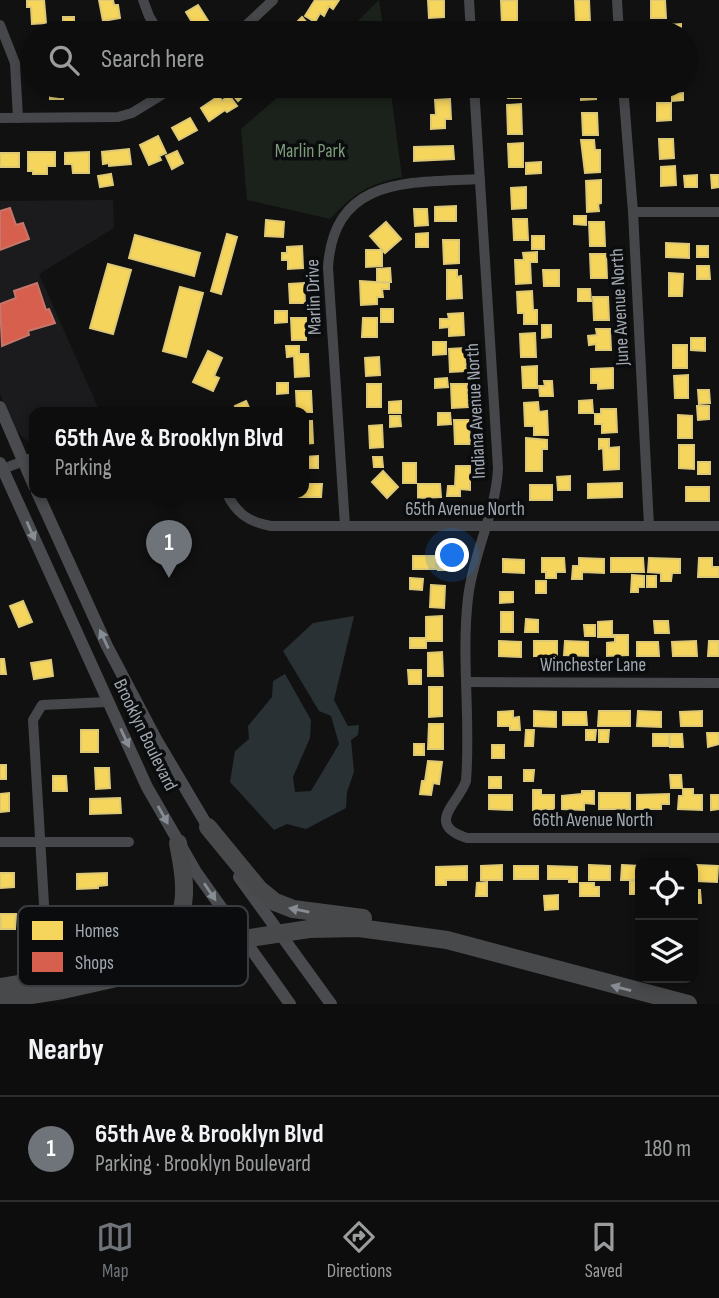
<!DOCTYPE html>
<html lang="en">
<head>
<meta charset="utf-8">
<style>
	:root { --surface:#0d0d0d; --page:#161616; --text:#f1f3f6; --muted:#9a9c9d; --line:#2d2d2e; --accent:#6f747a }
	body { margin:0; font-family:"Sofia Sans Condensed",sans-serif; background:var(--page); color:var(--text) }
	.controls { position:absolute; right:21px; bottom:21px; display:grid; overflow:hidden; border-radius:14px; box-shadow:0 4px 10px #0003 }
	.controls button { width:63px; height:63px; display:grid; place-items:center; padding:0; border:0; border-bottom:2px solid var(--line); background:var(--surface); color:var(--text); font:35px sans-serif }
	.you { position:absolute; left:453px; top:556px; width:24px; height:24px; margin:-18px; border:5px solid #fff; border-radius:50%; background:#1a73e8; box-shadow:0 0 0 10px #1a73e833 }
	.badge { display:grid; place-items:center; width:46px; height:46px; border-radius:50%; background:var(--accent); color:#fff; font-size:23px; font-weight:700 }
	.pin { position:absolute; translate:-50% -58px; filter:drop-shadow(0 2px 4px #0008) }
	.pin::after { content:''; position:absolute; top:37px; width:24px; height:21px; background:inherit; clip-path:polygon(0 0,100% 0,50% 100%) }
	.popup { position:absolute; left:29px; top:407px; width:280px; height:91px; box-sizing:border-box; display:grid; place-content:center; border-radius:14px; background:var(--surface); filter:drop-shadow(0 2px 5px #0005); font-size:23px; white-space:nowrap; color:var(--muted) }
	.popup b { font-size:26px; color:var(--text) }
	.popup::after { content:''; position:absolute; left:50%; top:100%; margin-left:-14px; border:14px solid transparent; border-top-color:var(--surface) }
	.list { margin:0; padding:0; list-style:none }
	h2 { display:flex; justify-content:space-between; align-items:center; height:91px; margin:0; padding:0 28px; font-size:30px }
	h2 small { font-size:23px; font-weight:400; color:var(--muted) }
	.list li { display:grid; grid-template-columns:46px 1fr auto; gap:21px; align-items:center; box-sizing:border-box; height:105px; padding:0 28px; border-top:2px solid var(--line) }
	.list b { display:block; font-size:26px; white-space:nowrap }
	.list p { margin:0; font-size:23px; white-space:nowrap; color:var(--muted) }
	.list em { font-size:23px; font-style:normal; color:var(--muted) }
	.icon { flex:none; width:38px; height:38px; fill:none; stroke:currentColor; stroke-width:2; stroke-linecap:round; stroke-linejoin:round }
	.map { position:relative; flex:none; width:719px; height:1004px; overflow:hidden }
	.search { position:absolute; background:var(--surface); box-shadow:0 4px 10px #0003; left:21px; right:21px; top:21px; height:77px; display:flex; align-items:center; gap:18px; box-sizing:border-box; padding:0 24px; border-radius:38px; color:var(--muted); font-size:26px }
	.sheet { height:196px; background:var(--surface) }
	nav { display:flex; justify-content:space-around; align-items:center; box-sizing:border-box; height:98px; border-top:2px solid var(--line); background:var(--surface); font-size:19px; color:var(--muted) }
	nav a { display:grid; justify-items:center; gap:4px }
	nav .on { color:var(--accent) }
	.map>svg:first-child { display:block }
	.built { fill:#1b1b1d }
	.green { fill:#1b211b }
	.water { fill:#293135 }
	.homes { fill:#f6d55c; stroke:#ddc876; stroke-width:2 }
	.shops { fill:#d6604d; stroke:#c6766b; stroke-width:2 }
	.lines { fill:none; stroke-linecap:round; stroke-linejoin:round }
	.minor { stroke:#45474a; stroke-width:10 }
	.secondary { stroke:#494b4e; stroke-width:12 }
	.motorway { stroke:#48494b; stroke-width:18 }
	.oneway { fill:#878d94 }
	.oneway2 { fill:#878c93 }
	.labels { text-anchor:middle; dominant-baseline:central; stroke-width:7; stroke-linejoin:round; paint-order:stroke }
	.park-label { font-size:19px; fill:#7c9c7a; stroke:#0b0c0d }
	.street-label { font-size:19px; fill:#a2a9b2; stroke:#0b0c0d }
	.key { fill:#0b0c0d; stroke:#383b3f; stroke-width:2 }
	.key-label { font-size:19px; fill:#a2a9b2 }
</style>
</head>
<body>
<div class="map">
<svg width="719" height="1004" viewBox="0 0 719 1004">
	<rect width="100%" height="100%" fill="#111"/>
	<polygon class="built" points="113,200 114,228 39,274 100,412 34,412 34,443 27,441 15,429 0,394 0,201"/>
	<g class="green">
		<polygon points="379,0 384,33 346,33"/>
		<path d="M 291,86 L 390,86 L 402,177 C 366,185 355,193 330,219 L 247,200 L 241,129 Z"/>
	</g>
	<polygon class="water" points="354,616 334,700 348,726 359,725 358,735 351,740 354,772 347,792 346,808 306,829 287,824 274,830 230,782 235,751 249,739 248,726 272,697 273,681 285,674 311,720 310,738 293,777 295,792 311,791 339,744 331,716 319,711 283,651 313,623"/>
	<g class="homes">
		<polygon points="27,0 44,0 46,23 32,24 31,7 27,7"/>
		<polygon points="99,0 113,0 114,5 118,5 120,18 103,21"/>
		<polygon points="315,0 339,0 333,9 329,6 324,16 320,13 315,22 305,16"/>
		<polygon points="428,0 444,0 444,17 429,18"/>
		<polygon points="517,0 517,24 502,24 501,1"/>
		<polygon points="575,0 589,0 590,22 576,23"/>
		<polygon points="651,0 665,0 666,18 651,18"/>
		<polygon points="198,5 210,24 198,32 186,12"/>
		<rect x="63" y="17" width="11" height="11"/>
		<polygon points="302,17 312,29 308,33 286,33"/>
		<polygon points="123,23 126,33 111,33 109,26"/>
		<polygon points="681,24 681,33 670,33 669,25"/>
		<polygon points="430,26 445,26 445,33 431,33"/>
		<polygon points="686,59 693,59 693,70 687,70 688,74 686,74"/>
		<polygon points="50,86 71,86 71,95 63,95 63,99 50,99"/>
		<polygon points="232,86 254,86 238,101 228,89"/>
		<polygon points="432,86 449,86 449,90 432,91"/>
		<polygon points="508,86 520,86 521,98 508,98"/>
		<polygon points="581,86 595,86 596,99 581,100"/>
		<polygon points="683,93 683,100 672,101 672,94"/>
		<polygon points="229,95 237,106 227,112 225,110 209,121 201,108 219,96 222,101"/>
		<polygon points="450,99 451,119 445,119 445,128 431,129 431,115 436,115 435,100"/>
		<polygon points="657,103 671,103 671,120 657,121"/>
		<polygon points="521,104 522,134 508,134 507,105"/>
		<polygon points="582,113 597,113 598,135 583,135"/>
		<polygon points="190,118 197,130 179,140 172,128"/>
		<polygon points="158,136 166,153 159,156 161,160 149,165 140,145"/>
		<polygon points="659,139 673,139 674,158 660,159"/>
		<polygon points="581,140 594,140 595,150 600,150 600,172 585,173"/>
		<polygon points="523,143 523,167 509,167 508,144"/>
		<polygon points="453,146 454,159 414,161 414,147"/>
		<polygon points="129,149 131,164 109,166 109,163 103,164 102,152"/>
		<polygon points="177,151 183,163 172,169 166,156"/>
		<polygon points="28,152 55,152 55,166 47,166 47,174 33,174 33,171 28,171"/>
		<polygon points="89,152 89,173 73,173 72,164 65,164 65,153"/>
		<rect x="0" y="153" width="19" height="14"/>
		<polygon points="541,162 541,173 526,174 526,163"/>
		<polygon points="675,166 676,185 661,186 661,167"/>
		<polygon points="111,174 113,185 100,187 98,176"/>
		<polygon points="697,175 697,187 685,187 684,176"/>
		<polygon points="711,175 719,175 719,187 712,188"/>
		<polygon points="601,180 601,203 598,204 599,211 587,212 586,181"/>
		<polygon points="526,187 526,208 512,209 511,188"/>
		<polygon points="456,206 456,221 435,221 435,207"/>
		<polygon points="414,209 427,209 428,225 415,226"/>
		<polygon points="574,216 586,216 586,225 574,224"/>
		<polygon points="513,219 527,219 528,240 514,240"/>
		<polygon points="266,220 284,222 283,237 265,236"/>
		<polygon points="386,222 401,239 385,253 370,236"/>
		<polygon points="589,222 604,222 605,246 590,246"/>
		<polygon points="428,233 428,247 416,247 416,234"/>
		<polygon points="227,234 237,237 221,294 211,291"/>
		<polygon points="135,235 200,253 194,276 129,258"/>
		<rect x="532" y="236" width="12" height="13"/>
		<polygon points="443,240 459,240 459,263 444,264"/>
		<polygon points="666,243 689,244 689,258 666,257"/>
		<polygon points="302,246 303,268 288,269 288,260 282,260 282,253 287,253 287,247"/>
		<rect x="697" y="246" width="11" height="11"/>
		<polygon points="366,250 382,250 382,266 366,267"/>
		<polygon points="537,252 537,262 530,262 531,283 516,284 515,260 524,260 523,253"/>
		<polygon points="590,254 606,254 607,278 591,278"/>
		<polygon points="108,264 131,270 113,334 90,328"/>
		<polygon points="697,266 709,266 710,279 697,279"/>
		<polygon points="390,268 391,282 377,282 377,269"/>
		<polygon points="447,270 457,270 457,277 461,276 462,298 447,299"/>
		<polygon points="543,270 559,270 559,286 544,286"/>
		<polygon points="669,273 683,274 682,296 669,296"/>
		<polygon points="360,281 389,283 389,289 382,289 383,297 377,297 377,304 361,305"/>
		<polygon points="304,283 305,303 290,303 289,284"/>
		<polygon points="180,287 203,293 186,357 163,351"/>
		<polygon points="578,289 590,289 591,301 578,301"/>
		<polygon points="532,291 533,310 537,310 537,324 524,324 524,313 518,313 517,292"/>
		<polygon points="593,297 608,297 609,320 594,320"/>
		<rect x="381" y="309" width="12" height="13"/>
		<polygon points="275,311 287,311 287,322 275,323"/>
		<polygon points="463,313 464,335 449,336 449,327 440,328 440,319 449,319 448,314"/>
		<polygon points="291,318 306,318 306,340 292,340"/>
		<polygon points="363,318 377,318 377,337 362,337"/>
		<polygon points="542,325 551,325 551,337 542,338"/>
		<polygon points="596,329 610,329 611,350 596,350 596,344 589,345 588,336 597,335"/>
		<polygon points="535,333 536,357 521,357 520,334"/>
		<polygon points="691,338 705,338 705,351 691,350"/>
		<polygon points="433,342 446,342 446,354 433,355"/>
		<rect x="673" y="345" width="14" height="23"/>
		<polygon points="286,346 299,346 299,354 308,354 309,376 295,377 294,356 287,357"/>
		<polygon points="465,348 466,371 450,372 449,349"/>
		<polygon points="208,351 222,358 214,376 219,378 213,391 193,382"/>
		<polygon points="379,357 380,375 366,376 365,358"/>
		<polygon points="537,366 537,388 523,388 522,367"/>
		<polygon points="613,368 613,388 598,389 598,383 591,383 591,369"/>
		<polygon points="688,375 688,398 675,398 674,376"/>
		<polygon points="447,378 448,387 435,388 435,379"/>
		<polygon points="544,381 552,381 553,396 540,396 539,386 545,386"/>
		<polygon points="277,383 288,383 288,393 277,394"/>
		<rect x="367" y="384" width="14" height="23"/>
		<polygon points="451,384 467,384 468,407 452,408"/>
		<polygon points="698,390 709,390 710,403 699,404"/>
		<polygon points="296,391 311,391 312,412 297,412"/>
		<polygon points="592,400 593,413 579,413 579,401"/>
		<polygon points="246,401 251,412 238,412 235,406"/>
		<polygon points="401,401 401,413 389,413 389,402"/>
		<polygon points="538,402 539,412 547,411 548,435 534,435 534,426 525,426 524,403"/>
		<polygon points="697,406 709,406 709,419 698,420"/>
		<polygon points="601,409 616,409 617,432 602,433 602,424 595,424 595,414 601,414"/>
		<polygon points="438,413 450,413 451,424 438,425"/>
		<polygon points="678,415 692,416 692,438 678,438"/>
		<polygon points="390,416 400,416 401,426 390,427"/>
		<polygon points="454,420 469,420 470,444 455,444"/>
		<polygon points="304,421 312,421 313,443 304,444"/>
		<polygon points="382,425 383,447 370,448 369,426"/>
		<polygon points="526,438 547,440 547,449 542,449 542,471 526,471"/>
		<polygon points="599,439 609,439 609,448 619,447 619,469 604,470 603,448 599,449"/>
		<polygon points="679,445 694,445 694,469 679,468"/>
		<polygon points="318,456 318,468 304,468 304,457"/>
		<polygon points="373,457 382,457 383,467 374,467"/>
		<rect x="698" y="462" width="12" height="12"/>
		<rect x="403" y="463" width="13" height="20"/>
		<polygon points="456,466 470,466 470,490 460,489 460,496 447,496 448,486 455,486"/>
		<polygon points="383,471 398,487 387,498 372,482"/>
		<polygon points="570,476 570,490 558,490 557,477"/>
		<polygon points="622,483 622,497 588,498 588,484"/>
		<polygon points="304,484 322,484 321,497 299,497 299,493 290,493 304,492"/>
		<polygon points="418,484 440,484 441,497 418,498"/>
		<rect x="530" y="485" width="22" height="15"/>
		<rect x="686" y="487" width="23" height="14"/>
		<rect x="413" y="556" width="23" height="13"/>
		<polygon points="542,558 564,558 565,572 556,572 556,578 546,578 546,572 542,572"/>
		<polygon points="579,558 604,559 604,573 582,572 582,579 572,579 573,566 579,566"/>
		<polygon points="611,558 643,558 644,572 611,572"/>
		<polygon points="649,558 680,559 680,573 672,573 671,581 661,581 661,573 648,572"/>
		<polygon points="699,558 712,558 712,567 719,567 719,577 698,577"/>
		<polygon points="438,559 446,560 446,570 438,570"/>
		<polygon points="503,559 524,560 524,573 503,572"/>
		<polygon points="632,575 644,576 644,587 638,587 638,592 631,592"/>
		<rect x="647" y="576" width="9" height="11"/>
		<polygon points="410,578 423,579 422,590 410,589"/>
		<rect x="536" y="581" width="10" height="12"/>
		<polygon points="431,585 445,586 444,608 430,607"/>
		<polygon points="500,592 513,592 513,602 500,603"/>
		<polygon points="23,601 32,622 19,627 10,606"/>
		<rect x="501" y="612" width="12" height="20"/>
		<polygon points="442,616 442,641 426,641 426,648 410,648 410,638 426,638 426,617"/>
		<polygon points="526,619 538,620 538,632 525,632"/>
		<polygon points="612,621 612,635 628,635 628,655 607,656 607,643 615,642 615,637 598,637 598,622"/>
		<polygon points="654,621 668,621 669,633 655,633"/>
		<polygon points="584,625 595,625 595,636 585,636"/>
		<polygon points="499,641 521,642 521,657 499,656"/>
		<rect x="534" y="641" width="23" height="15"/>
		<polygon points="565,641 588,642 588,656 564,655"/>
		<polygon points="696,641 697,656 673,656 672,642"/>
		<polygon points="709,641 719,641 719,656 708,656"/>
		<polygon points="637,642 658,642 659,656 637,656"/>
		<polygon points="442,652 443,676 428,676 428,653"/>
		<polygon points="0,659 4,659 6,674 0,674"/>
		<polygon points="51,660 53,676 34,679 31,663"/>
		<polygon points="408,670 421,670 421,684 409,684"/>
		<polygon points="429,687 442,687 442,716 429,717"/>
		<polygon points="513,711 513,718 519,717 520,730 510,730 510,726 498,726 498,712"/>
		<polygon points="534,711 556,712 556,727 534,726"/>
		<polygon points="599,711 630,711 630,726 598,726"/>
		<polygon points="638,711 661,712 661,727 637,726"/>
		<polygon points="702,711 702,726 681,726 680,712"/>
		<polygon points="563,712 586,712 587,725 563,725"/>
		<polygon points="429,724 443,724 443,749 428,749"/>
		<rect x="81" y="730" width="17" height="22"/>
		<polygon points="526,730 534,730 533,746 525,746"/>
		<polygon points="586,730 596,730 595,740 586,740"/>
		<polygon points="599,730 609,730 608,742 599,742"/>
		<polygon points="707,733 719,733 719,744 708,747"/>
		<rect x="653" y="734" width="16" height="12"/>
		<polygon points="670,734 682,734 683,747 670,747"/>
		<rect x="414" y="744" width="10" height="11"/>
		<rect x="492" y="745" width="12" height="13"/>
		<polygon points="428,761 442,762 439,784 433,783 431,795 420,794 422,781 425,781"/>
		<rect x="0" y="765" width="6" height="14"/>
		<polygon points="95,768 109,768 110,788 96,789"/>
		<polygon points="524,770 534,770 533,781 524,781"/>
		<polygon points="670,775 681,775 682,788 671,788"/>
		<polygon points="53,776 66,776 67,791 53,791"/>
		<rect x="489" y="777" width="12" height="11"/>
		<polygon points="683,789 693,789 693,795 702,795 702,810 678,809 679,796 683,796"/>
		<polygon points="533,790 541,790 541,795 554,795 554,809 533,810"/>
		<polygon points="582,791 594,791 594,804 584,803 584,810 562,809 562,796 582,794"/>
		<polygon points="9,793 9,811 0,812 0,794"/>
		<rect x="599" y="793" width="31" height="16"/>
		<polygon points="669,794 669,804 661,804 661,809 637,809 637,795"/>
		<polygon points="489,795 512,795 512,810 489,809"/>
		<polygon points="711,795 719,795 719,809 711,810"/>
		<polygon points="120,798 121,813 90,814 90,799"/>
		<polygon points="502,865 502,880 481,880 481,866"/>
		<polygon points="589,865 610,866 610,880 589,880"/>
		<polygon points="622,865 640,866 640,880 621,880"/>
		<polygon points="696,865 718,866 717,882 696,881"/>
		<polygon points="467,866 467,880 446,880 446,885 436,885 436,867"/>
		<rect x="514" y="866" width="24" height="13"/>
		<polygon points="548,866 577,867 577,882 569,882 569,879 548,879"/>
		<polygon points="0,873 14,873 14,887 0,888"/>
		<polygon points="107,873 107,885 98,886 98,888 77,889 77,874"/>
		<rect x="630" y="881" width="10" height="13"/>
		<polygon points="487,882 487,896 476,896 477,883"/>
		<polygon points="580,883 594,883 594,887 599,887 599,896 580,896"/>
		<polygon points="693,890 700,890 701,903 693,903"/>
		<polygon points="558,895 558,909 545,910 544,896"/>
		<polygon points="76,910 98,911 98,920 93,920 93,930 78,930 78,916 76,916"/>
		<polygon points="0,914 16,914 15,929 1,929"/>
	</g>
	<g class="shops">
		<polygon points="10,208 16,225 23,223 29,239 0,250 0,211"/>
		<polygon points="37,283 46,310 49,309 55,323 28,331 29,335 2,346 0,304 16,298 14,291"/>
	</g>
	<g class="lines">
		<g class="minor">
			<polyline points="143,0 149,16 159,33"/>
			<polyline points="469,0 471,33"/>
			<polyline points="617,0 619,33"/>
			<polyline points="0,25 15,63 18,118"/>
			<polyline points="238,33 273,0"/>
			<path d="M 474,86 L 498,468 C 496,513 473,553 468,598 C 461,658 471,720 466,781 C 459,803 424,824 467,838 L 719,838"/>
			<polyline points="623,86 633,212 649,526"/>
			<polyline points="0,118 118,117 132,113 176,86"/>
			<polyline points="633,212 719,212"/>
			<polyline points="0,470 34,457"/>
			<path d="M 226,492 C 236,513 248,522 271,526 L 719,526"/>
			<path d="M 345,526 L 328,267 C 334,175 411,183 480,179"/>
			<polyline points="467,682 719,683"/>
			<polyline points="0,842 129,842"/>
			<polyline points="45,921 33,720 42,705 107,702"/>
		</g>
		<g class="secondary">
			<polyline points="0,407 34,486"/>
			<polyline points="0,463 147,787 196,872 290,1004"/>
			<polyline points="37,492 107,646 156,739 211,832"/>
			<polyline points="239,877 331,1004"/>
		</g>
		<g class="motorway">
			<polyline points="208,827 259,889 275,902 293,909 363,918"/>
			<path d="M 139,956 C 192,930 188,893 178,843"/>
			<polyline points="0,987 74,975 164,955"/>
			<polyline points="0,1000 63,990 192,961 243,939 309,929 359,928 447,940 688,1004"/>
		</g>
	</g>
	<defs><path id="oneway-solid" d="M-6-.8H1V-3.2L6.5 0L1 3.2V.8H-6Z" transform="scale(1.75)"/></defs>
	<g class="oneway">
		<use href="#oneway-solid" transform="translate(31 531) rotate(66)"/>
		<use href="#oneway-solid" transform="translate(104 639) rotate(-115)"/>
		<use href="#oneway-solid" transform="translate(125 738) rotate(65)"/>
		<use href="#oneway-solid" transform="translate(163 815) rotate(61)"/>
		<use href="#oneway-solid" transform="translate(210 892) rotate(56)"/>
	</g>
	<g class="oneway2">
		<use href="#oneway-solid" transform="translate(299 910) rotate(-169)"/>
		<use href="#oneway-solid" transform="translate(621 988) rotate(-165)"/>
	</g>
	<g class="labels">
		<g class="park-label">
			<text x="310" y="151">Marlin Park</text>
		</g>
		<g class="street-label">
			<text transform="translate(314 297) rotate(-92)">Marlin Drive</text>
			<text transform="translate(620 307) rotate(-93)">June Avenue North</text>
			<text transform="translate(476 411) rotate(-93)">Indiana Avenue North</text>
			<text x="465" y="509">65th Avenue North</text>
			<text x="593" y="665">Winchester Lane</text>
			<text transform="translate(145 735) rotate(64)">Brooklyn Boulevard</text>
			<text x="593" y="820">66th Avenue North</text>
		</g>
	</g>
	<rect x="18" y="906" width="230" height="80" rx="10" class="key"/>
	<rect x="32" y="921" width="31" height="19" fill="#f6d55c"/>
	<rect x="32" y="952" width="31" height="20" fill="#d6604d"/>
	<g class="key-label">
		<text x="75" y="937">Homes</text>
		<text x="75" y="969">Shops</text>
	</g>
</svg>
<div class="controls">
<button><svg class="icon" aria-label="locate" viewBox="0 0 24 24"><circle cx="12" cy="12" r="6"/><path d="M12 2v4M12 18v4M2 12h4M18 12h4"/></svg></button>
<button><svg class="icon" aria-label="layers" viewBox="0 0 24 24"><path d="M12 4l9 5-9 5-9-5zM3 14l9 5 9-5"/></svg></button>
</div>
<div class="you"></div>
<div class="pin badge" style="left:169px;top:578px">1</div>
<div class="popup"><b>65th Ave &amp; Brooklyn Blvd</b>Parking</div>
<div class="search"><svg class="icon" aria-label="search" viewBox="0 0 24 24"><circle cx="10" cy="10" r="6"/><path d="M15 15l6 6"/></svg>Search here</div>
</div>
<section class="sheet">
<h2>Nearby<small></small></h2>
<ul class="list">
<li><span class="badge">1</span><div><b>65th Ave &amp; Brooklyn Blvd</b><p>Parking · Brooklyn Boulevard</p></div><em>180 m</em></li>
</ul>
</section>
<nav>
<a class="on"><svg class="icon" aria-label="map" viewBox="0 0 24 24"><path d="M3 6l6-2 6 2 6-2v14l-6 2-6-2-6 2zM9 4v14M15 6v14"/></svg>Map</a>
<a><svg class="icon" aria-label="directions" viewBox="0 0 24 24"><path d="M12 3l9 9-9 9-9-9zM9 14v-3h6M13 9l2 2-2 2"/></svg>Directions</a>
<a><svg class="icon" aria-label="saved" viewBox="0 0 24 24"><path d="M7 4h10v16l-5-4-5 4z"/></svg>Saved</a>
</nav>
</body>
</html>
